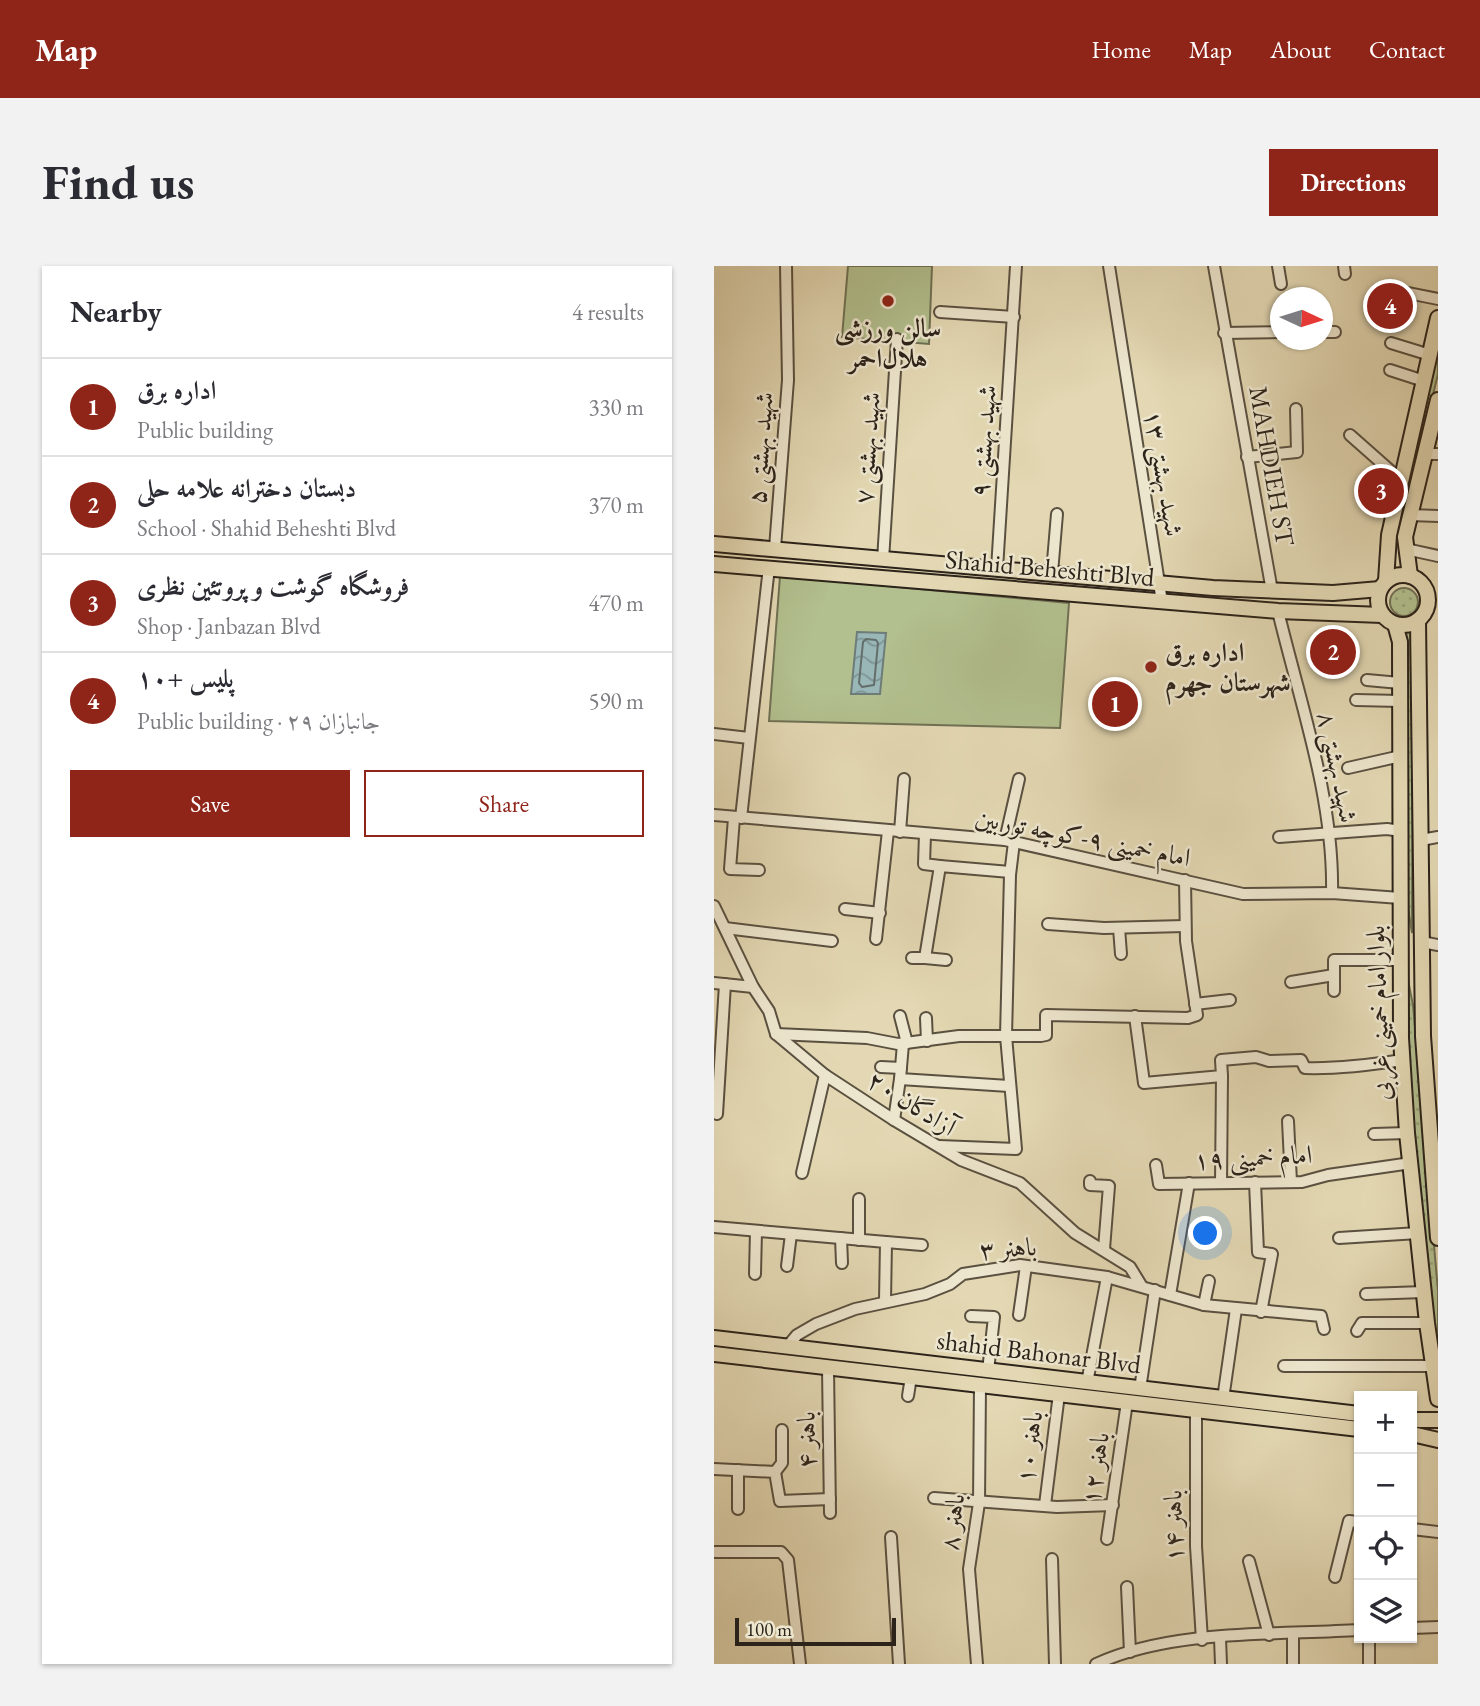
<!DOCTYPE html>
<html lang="en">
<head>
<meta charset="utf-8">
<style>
	:root { --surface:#fff; --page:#f2f2f3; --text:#2b2b33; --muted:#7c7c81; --line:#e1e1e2; --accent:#8f2418 }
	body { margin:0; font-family:"EB Garamond",Amiri,serif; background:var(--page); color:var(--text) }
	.controls { position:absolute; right:21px; bottom:21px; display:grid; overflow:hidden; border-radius:0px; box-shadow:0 2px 5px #0004 }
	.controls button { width:63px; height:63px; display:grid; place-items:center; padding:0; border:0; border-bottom:2px solid var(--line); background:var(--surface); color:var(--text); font:35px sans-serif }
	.compass { position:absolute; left:556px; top:21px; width:63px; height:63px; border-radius:50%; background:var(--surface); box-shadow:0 2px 5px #0004; rotate:94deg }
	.scale { position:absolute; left:21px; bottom:18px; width:161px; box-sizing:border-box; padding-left:7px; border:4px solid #2c231a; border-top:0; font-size:19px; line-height:24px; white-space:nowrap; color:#2c231a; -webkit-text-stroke:5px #ede6ce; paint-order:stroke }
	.you { position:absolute; left:492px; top:968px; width:24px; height:24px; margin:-18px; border:5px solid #fff; border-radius:50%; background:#1a73e8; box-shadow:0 0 0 10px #1a73e833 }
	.badge { display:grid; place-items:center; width:46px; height:46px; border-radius:50%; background:var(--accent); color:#fff; font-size:23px; font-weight:700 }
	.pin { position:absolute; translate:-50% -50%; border:4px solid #fff; box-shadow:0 2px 7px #0006 }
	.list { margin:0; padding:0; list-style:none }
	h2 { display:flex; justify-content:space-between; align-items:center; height:91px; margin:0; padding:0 28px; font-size:30px }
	h2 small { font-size:23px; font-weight:400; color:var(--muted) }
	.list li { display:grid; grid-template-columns:46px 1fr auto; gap:21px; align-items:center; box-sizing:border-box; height:98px; padding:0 28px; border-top:2px solid var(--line) }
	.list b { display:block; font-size:26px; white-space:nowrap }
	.list p { margin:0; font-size:23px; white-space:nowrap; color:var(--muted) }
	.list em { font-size:23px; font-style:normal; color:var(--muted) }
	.actions { display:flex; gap:14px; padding:21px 28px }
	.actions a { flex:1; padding:16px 0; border:2px solid var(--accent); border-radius:0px; text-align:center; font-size:24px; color:var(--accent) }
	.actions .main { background:var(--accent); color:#fff }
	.icon { flex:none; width:38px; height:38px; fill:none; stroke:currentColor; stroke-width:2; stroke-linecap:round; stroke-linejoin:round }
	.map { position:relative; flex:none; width:724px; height:1398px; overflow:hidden; border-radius:0px }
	header { display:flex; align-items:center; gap:42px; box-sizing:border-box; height:98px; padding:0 35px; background:var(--accent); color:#fff }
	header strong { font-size:33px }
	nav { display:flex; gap:38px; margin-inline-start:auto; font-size:24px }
	.intro { display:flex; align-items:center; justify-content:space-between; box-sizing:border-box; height:168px; padding:0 42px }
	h1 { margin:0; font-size:49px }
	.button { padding:18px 32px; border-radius:0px; background:var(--accent); color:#fff; font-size:24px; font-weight:700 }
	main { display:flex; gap:42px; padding:0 42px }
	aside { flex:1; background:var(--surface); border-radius:0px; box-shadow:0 2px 5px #0004 }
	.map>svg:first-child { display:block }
	.park { fill:url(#park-dots); stroke:#6f7154; stroke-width:2 }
	.garden { fill:#b2bf8e; stroke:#6f7154; stroke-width:2 }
	.water { fill:url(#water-waves); stroke:#6e7c79; stroke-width:2 }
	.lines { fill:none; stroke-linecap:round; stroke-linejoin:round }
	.shore { stroke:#636d69; stroke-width:2 }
	.minor-casing { stroke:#5a5040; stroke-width:14 }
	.major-casing { stroke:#2c231a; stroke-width:18 }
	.minor { stroke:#ede6ce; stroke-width:10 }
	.major { stroke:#e3d8b3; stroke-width:14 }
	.poi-dot { fill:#8f2418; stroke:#ede6ce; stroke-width:2.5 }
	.labels { text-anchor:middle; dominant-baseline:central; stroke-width:5; stroke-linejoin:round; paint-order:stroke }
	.poi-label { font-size:26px; font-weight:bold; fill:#2c231a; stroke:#ede6ce }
	.street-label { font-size:26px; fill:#2c231a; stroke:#ede6ce }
</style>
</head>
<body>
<header>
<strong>Map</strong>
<nav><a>Home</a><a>Map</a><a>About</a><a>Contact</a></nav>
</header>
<div class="intro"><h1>Find us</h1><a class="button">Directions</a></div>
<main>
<aside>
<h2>Nearby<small>4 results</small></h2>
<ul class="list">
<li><span class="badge">1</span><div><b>اداره برق</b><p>Public building</p></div><em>330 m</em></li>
<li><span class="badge">2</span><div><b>دبستان دخترانه علامه حلی</b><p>School · Shahid Beheshti Blvd</p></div><em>370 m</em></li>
<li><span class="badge">3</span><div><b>فروشگاه گوشت و پروتئین نظری</b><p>Shop · Janbazan Blvd</p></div><em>470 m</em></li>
<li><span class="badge">4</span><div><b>پلیس +۱۰</b><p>Public building · جانبازان ۲۹</p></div><em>590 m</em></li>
</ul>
<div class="actions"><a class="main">Save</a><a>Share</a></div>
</aside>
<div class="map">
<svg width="724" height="1398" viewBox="0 0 724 1398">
	<defs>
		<pattern id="park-dots" width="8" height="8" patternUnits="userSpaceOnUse" patternTransform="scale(1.75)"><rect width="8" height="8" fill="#b2bf8e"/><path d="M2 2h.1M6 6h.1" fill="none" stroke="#99a47a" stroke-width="1.8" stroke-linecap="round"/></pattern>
		<pattern id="water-waves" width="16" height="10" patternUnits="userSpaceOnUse" patternTransform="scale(1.75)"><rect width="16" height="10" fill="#9ab7b8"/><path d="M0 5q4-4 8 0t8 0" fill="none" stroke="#7e9495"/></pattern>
	</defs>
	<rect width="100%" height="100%" fill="#e3d8b3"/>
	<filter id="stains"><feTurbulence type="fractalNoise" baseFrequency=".00286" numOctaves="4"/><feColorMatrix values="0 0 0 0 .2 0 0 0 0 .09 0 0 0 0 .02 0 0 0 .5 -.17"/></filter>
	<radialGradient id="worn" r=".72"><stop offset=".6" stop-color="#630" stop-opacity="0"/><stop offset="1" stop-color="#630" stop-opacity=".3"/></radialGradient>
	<g class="park">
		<polygon points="724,84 724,108 680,289 676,288"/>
		<circle cx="690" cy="336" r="14"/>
		<polygon points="699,366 698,667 692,630 691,367"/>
		<polygon points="693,709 699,739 724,1025 724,1101 693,803"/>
	</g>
	<g class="garden">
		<polygon points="134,0 218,0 215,78 128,71"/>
		<polygon points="66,310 355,337 346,462 55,455"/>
	</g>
	<polygon class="water" points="143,366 172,367 166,428 137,428"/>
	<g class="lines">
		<polygon class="shore" points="152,373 162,374 164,377 160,419 148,421 145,417 149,376"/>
		<defs>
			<g id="minor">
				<polyline points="395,0 448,336"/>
				<polyline points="500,0 558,325"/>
				<polyline points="564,0 567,18"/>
				<polyline points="630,0 631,8"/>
				<polyline points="689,26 724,33"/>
				<polyline points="226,46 300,51"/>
				<polyline points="608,66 621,66"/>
				<polyline points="510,67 566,66"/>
				<polyline points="677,77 716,89"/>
				<polyline points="676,104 710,115"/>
				<polyline points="636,169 688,215"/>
				<polyline points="711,188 724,188"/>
				<polyline points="533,191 583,186 582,143"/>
				<polyline points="696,249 724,250"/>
				<polyline points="61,282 74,114 72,0"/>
				<polyline points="692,283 724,290"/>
				<polyline points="169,294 183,73"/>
				<polyline points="283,303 302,0"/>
				<polyline points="338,307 343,248"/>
				<path d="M 564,345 C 586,437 620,532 618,627"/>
				<polyline points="653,414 686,417"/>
				<polyline points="642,434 686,435"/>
				<polyline points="0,468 35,472"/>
				<polyline points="634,502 687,490"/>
				<polyline points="0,549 291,574 529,628 618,627 686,632"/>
				<polyline points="20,552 16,603 45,604"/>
				<polyline points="27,552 55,301"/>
				<polyline points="186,566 190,513"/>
				<polyline points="211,568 210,598 226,600"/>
				<polyline points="565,571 673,563 687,565"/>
				<polyline points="291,574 305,513"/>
				<polyline points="707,574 724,571"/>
				<polyline points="0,640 39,721 55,745 62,768 111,809 180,854 247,894 306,917 361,967 416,1001 427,1019"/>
				<polyline points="131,643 166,647"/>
				<polyline points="334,658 390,662 471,660"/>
				<polyline points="11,662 118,675"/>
				<polyline points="405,662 407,688"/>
				<polyline points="162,673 174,565"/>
				<polyline points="708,676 724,679"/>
				<polyline points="198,692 211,692 226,600 296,606"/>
				<polyline points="211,692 232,694"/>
				<polyline points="577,716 620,709"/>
				<polyline points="0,717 39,721"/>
				<polyline points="620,725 620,694 686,694"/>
				<polyline points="481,738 516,734"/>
				<polyline points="186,750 193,777"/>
				<path d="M 421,750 L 430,817 L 508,810 L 507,794 L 542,791 L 555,795 L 587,794 L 591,802 C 624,803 656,799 688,794"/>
				<polyline points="212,752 213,775"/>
				<polyline points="62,768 153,772 184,778 245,770 327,770 332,769 332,749 474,752 483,749 472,675 471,614"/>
				<polyline points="189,778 186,813 295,820"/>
				<polyline points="167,801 187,802"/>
				<polyline points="3,848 11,718"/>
				<polyline points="180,854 186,813"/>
				<polyline points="574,855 577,916"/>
				<polyline points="660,868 693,867"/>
				<polyline points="225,880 302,883 292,770 296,609 300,576"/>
				<polyline points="442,899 445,918 588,916 614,909 697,897"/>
				<polyline points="88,907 111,809"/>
				<polyline points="376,915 376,919 395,920 390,983"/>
				<polyline points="541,916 544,986 558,988 547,1046"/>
				<polyline points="507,917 508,810"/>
				<polyline points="0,961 172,976 171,1035"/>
				<polyline points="127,972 128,997"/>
				<polyline points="625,972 704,967"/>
				<polyline points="145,974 145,933"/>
				<polyline points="172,976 208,979"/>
				<polyline points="73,1000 77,968"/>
				<polyline points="41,1008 42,965"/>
				<polyline points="652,1028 710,1026"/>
				<polyline points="456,1029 475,917"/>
				<polyline points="490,1039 495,1015"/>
				<polyline points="305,1049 312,1000"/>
				<polyline points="257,1050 280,1051 274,1105"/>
				<polyline points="643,1065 648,1057 713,1057"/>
				<polyline points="73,1081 83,1069 102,1058 141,1043 211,1028 236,1018 249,1008 306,999 393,1011 490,1039 607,1050 610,1063"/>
				<polyline points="570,1100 718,1100"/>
				<polyline points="114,1102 116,1247"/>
				<polyline points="373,1117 393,1011"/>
				<polyline points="426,1123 441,1024"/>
				<polyline points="194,1130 197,1111"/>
				<polyline points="509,1133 522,1043"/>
				<polyline points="482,1144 482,1280 488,1374"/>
				<polyline points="0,1203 61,1206 66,1235 116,1233"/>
				<polyline points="61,1206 68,1197 68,1164"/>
				<polyline points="220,1232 343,1241 399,1239"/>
				<polyline points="331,1239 345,1128"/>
				<polyline points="24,1243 24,1204"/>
				<polyline points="698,1263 724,1266"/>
				<polyline points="177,1271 185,1398"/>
				<polyline points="393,1273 413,1136"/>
				<polyline points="0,1286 67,1286 74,1294 86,1398"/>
				<polyline points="338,1293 341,1398"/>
				<polyline points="535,1295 555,1369"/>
				<polyline points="621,1311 635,1255 645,1256"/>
				<polyline points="413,1321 416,1386"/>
				<polyline points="698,1362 724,1361"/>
				<polyline points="579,1368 579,1398"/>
				<polyline points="506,1372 507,1398"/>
				<polyline points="655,1372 655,1398"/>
				<polyline points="263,1398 255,1303 265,1237 266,1119"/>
				<path d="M 382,1398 C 458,1363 562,1369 645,1364"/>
			</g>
			<g id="major">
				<polyline points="0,278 499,322 619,327 666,323"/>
				<polyline points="0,298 564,345 668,349"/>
				<circle cx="689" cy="334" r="25"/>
				<polyline points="696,310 691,271 724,134"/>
				<polyline points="672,315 675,269 724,52"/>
				<polyline points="704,354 709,770 724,972"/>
				<polyline points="681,358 686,376 687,772 693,867 713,1057 724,1133"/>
				<polyline points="0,1072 645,1148"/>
				<polyline points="0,1088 645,1163"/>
				<polyline points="698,1154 724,1154"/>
				<polyline points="698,1168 724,1174"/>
			</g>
		</defs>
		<use href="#minor" class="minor-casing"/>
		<use href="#major" class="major-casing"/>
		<use href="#minor" class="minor"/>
		<use href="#major" class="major"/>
	</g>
	<g class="poi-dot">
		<circle cx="174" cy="35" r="7"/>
		<circle cx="437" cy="401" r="7"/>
	</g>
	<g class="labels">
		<g class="poi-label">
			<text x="174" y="62">سالن ورزشی<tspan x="174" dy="30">هلال‌احمر</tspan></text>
			<text x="451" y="386" text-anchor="start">اداره برق<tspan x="451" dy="30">شهرستان جهرم</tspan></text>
		</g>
		<g class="street-label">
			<text transform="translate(269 175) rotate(-86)">شهید بهشتی ۹</text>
			<text transform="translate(46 182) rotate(-86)">شهید بهشتی ۵</text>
			<text transform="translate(153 182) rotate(-86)">شهید بهشتی ۷</text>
			<text transform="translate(558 200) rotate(80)">MAHDIEH ST</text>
			<text transform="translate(450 207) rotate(80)">شهید بهشتی ۱۳</text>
			<text transform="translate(336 302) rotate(5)">Shahid Beheshti Blvd</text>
			<text transform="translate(624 501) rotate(78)">شهید بهشتی ۸</text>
			<text transform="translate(369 571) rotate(11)">امام خمینی ۹-کوچه توربین</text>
			<text transform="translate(664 747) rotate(-92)">بلوار امام خمینی غربی</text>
			<text transform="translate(198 837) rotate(32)">آزادگان ۲۰</text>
			<text transform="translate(539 891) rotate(-3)">امام خمینی ۱۹</text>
			<text transform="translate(294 982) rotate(-4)">باهنر ۳</text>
			<text transform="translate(325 1086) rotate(7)">shahid Bahonar Blvd</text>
			<text transform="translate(92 1174) rotate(-91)">باهنر ۴</text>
			<text transform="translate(315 1181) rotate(-83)">باهنر ۱۰</text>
			<text transform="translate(381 1202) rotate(-82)">باهنر ۱۲</text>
			<text transform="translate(238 1256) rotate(-83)">باهنر ۸</text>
			<text transform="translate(459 1260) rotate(-91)">باهنر ۱۴</text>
		</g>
	</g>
	<rect width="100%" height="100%" filter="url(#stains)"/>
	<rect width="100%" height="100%" fill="url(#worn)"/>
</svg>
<div class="controls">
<button>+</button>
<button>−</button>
<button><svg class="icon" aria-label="locate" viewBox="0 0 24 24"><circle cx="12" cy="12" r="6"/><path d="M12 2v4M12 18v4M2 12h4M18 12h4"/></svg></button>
<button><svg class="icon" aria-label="layers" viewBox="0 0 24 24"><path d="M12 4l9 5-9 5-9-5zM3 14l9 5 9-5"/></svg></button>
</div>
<svg class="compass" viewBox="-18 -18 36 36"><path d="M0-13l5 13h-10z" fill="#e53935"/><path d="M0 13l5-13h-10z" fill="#7c7c81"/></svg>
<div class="scale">100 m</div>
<div class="you"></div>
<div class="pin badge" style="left:401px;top:438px">1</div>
<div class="pin badge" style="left:619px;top:386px">2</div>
<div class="pin badge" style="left:667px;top:225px">3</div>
<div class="pin badge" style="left:676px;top:40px">4</div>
</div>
</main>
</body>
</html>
